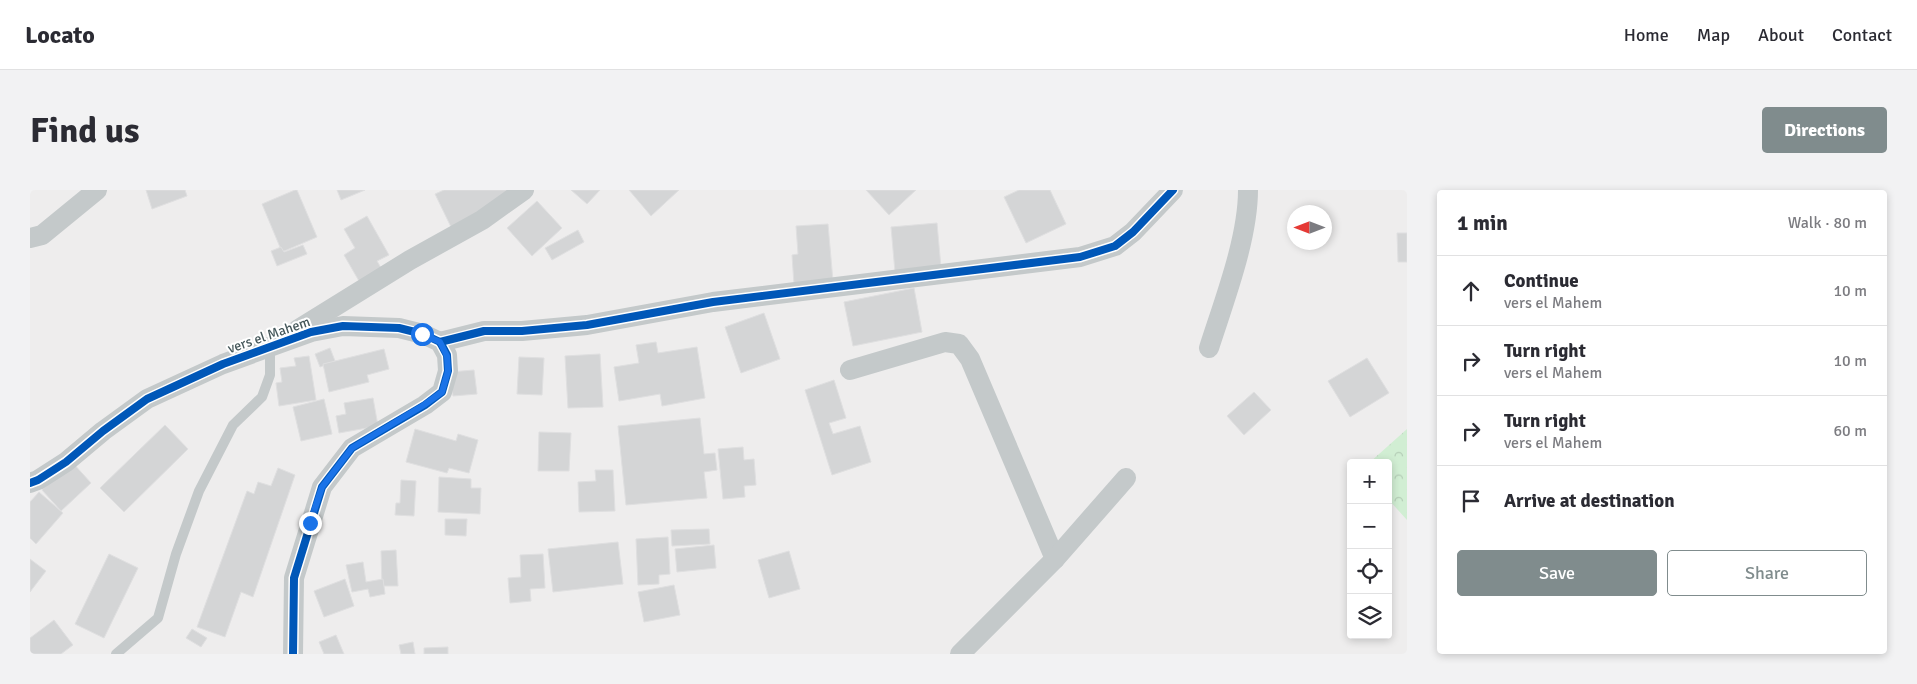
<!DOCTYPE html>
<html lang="en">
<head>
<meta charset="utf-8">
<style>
	:root { --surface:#fff; --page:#f2f2f3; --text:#2b2b33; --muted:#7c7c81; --line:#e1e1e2; --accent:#808c8d }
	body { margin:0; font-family:Signika,sans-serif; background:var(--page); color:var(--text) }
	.controls { position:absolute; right:15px; bottom:15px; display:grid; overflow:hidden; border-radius:5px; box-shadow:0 2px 8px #0003 }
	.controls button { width:45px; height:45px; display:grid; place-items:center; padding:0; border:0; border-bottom:1px solid var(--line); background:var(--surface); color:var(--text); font:25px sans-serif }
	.compass { position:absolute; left:1257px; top:15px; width:45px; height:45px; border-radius:50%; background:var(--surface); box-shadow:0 2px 8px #0003; rotate:270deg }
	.stop { position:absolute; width:15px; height:15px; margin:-11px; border:4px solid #1a73e8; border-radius:50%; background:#fff }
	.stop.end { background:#1a73e8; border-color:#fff; box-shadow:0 1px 5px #0008 }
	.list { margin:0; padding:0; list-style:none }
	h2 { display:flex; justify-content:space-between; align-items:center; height:65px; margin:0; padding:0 20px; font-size:21px }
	h2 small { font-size:16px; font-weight:400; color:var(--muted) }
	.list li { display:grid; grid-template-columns:32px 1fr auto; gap:15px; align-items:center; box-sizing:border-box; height:70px; padding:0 20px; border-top:1px solid var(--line) }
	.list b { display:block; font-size:19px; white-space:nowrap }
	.list p { margin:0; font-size:16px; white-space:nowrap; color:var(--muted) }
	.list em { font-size:16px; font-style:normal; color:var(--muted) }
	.actions { display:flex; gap:10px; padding:15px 20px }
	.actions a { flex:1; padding:11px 0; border:1px solid var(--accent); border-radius:5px; text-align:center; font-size:18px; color:var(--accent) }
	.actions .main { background:var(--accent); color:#fff }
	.icon { flex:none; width:28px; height:28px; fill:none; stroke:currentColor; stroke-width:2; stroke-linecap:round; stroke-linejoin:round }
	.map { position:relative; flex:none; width:1377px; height:464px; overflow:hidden; border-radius:5px }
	header { display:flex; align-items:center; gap:30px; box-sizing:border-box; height:70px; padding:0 25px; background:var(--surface); border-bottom:1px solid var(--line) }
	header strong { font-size:24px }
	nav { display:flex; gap:28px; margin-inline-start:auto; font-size:18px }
	.intro { display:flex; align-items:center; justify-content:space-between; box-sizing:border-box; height:120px; padding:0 30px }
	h1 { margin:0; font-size:35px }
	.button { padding:12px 22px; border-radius:5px; background:var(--accent); color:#fff; font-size:18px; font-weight:700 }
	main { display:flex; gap:30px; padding:0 30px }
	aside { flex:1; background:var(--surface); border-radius:5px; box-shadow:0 2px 8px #0003 }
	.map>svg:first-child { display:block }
	.forest { fill:url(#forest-crowns) }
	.building { fill:#d4d5d6; stroke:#dfdfe0 }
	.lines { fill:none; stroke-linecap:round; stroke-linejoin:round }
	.service { stroke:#c4c9ca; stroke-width:10 }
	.minor { stroke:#c4c9ca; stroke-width:20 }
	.cycleway-casing { stroke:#fff; stroke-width:11 }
	.cycleway { stroke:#0057b8; stroke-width:8 }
	.route { stroke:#1a73e8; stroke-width:6 }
	.labels { text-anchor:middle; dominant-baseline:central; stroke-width:4; stroke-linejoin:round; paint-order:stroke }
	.street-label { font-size:14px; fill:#45575a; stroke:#fff }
</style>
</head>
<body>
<header>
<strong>Locato</strong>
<nav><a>Home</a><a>Map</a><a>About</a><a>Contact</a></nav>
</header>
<div class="intro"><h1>Find us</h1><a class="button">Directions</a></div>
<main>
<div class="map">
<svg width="1377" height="464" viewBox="0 0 1377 464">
	<defs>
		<pattern id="forest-crowns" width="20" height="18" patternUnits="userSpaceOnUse" patternTransform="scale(1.25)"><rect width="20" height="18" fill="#d1eed3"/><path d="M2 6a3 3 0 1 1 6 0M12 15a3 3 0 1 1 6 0" fill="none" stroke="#b5ceb7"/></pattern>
	</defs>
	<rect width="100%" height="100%" fill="#eeeded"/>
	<polygon class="forest" points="1377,239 1377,330 1358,309 1358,273 1339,273"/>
	<g class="building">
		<polygon points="116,0 155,0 157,6 122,19"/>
		<polygon points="265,0 267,0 287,47 252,62 232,14"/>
		<polygon points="307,0 335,0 311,10"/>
		<polygon points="414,0 482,0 485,6 421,37 405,4"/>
		<polygon points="541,0 570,0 557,14"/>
		<polygon points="599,0 649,0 621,26"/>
		<polygon points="836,0 886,0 859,25"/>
		<polygon points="989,0 1020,0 1036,34 996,53 974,7"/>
		<polygon points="507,11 532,38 502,66 477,38"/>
		<polygon points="337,26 359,65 347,71 351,78 329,91 314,65 325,58 314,39"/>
		<polygon points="907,33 911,77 865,82 861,37"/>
		<polygon points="798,34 803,91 764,94 762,65 768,64 766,36"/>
		<polygon points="548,40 554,52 522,70 515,58"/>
		<polygon points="1367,43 1377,43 1377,72 1368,72"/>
		<polygon points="273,55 277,64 247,76 241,61 251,57 254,62"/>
		<polygon points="884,98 892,142 823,156 814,112"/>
		<polygon points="734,123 750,169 711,183 695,137"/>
		<polygon points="626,152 628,163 667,157 675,208 632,216 630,204 589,211 584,177 609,173 606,155"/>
		<polygon points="300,158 305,171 290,177 285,164"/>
		<polygon points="354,159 359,179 337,185 339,192 299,202 293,174"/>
		<polygon points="570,164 573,217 538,218 535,166"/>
		<polygon points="279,166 286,210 249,216 246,193 252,192 250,178 266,176 264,168"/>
		<polygon points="489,167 514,168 512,205 487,204"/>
		<polygon points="1337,168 1359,203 1320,227 1298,191"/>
		<polygon points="444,180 447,204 423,206 420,182"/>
		<polygon points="804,190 816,228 799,233 803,244 830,236 841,272 802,285 775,200"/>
		<polygon points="1224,202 1241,220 1214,245 1197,226"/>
		<polygon points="343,208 348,236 309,243 306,226 316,224 314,213"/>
		<polygon points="294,209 302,244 271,251 263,217"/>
		<polygon points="670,228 674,264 685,263 687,280 674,282 677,308 596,315 588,236"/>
		<polygon points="135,235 158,259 94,322 70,298"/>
		<polygon points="385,239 426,251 428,244 448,250 439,283 419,278 417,283 376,272"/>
		<polygon points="509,242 541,243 539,281 508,281"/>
		<polygon points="713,257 714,270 724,269 726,295 714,296 715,307 693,309 688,259"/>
		<polygon points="42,272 61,293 31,321 12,300"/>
		<polygon points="248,278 265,285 223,407 211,402 195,447 167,437 217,301 224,304 228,292 241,296"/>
		<polygon points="565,280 583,280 585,321 549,322 548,292 566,291"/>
		<polygon points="409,287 441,289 441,298 451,298 450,324 408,322"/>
		<polygon points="371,290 386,291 384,326 365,325 366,313 370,313"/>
		<polygon points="9,302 33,323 6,354 0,348 0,312"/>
		<polygon points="415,329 437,329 436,346 415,345"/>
		<polygon points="679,339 680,354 642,356 641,340"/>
		<polygon points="638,347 640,384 629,385 629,394 608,395 606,349"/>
		<polygon points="588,352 593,394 523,402 518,359"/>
		<polygon points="684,355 686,378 647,382 645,359"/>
		<polygon points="366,360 368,396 352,396 351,361"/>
		<polygon points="759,361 770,399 739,408 728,370"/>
		<polygon points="79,364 108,378 74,448 45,434"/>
		<polygon points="513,364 515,398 500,399 501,411 480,413 478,388 491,387 490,365"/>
		<polygon points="0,369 16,381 0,402"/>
		<polygon points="333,372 336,392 353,389 355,404 340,407 338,399 322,402 316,375"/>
		<polygon points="315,389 324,416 294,427 284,401"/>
		<polygon points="644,395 650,425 614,432 608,402"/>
		<polygon points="24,430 43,455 31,464 0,464 0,448"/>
		<polygon points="162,439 177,448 171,457 156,448"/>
		<polygon points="306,445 314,464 294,464 289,452"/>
		<polygon points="383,452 385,464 371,464 369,455"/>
		<polygon points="418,457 418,464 394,464 394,458"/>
	</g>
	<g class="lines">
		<polyline class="service" points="86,464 128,428 146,364 169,301 203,235 232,207 240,185 240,157"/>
		<g class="minor">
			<polyline points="0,48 12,45 67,0"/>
			<polyline points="267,140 380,70 452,30 494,0"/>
			<polyline points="410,152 454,141 492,141 557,135 683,112 1050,67 1085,56 1103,42 1143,0"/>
			<path d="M 1179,158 C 1194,111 1218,49 1218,0"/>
			<polyline points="820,180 915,152 929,154 940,169 1025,369"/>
			<polyline points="0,293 8,290 36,272 73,241 117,209 193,174 281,142 313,136 369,138 393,144 410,152 417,165 418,181 412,202 395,215 322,258 292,297 264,388 263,464"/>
			<polyline points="930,464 1025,369 1096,288"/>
		</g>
		<defs>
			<g id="cycleway">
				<polyline points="410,152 454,141 492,141 557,135 683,112 1050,67 1085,56 1103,42 1143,0"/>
				<polyline points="0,293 8,290 36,272 73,241 117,209 193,174 281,142 313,136 369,138 393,144 410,152 417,165 418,181 412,202 395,215 322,258 292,297 264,388 263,464"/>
			</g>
		</defs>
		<use href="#cycleway" class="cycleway-casing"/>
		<use href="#cycleway" class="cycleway"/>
	</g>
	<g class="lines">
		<polyline class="route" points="280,333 292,297 322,258 394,215 412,202 418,181 417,166 410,152 392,144"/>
	</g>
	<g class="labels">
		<g class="street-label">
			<text transform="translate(239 145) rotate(-19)">vers el Mahem</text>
		</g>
	</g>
</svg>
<div class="controls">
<button>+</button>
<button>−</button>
<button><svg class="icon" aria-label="locate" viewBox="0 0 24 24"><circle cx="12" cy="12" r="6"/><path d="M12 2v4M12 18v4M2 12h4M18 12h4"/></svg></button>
<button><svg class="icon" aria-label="layers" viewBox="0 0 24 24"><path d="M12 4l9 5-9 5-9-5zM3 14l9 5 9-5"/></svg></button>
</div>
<svg class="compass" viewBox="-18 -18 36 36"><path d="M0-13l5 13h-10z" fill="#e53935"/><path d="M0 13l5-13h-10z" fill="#7c7c81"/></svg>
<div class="stop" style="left:392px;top:144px"></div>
<div class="stop end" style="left:280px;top:333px"></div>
</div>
<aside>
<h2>1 min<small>Walk · 80 m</small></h2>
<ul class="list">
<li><svg class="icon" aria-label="ahead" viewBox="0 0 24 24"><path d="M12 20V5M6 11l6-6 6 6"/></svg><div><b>Continue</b><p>vers el Mahem</p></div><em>10 m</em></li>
<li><svg class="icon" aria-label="right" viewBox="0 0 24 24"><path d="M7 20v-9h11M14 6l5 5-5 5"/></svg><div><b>Turn right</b><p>vers el Mahem</p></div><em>10 m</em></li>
<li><svg class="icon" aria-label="right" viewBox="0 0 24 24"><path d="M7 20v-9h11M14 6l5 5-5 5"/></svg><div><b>Turn right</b><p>vers el Mahem</p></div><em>60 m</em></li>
<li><svg class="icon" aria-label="arrive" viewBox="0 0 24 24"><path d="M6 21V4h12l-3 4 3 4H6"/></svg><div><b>Arrive at destination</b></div></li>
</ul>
<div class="actions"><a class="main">Save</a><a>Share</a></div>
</aside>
</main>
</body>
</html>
